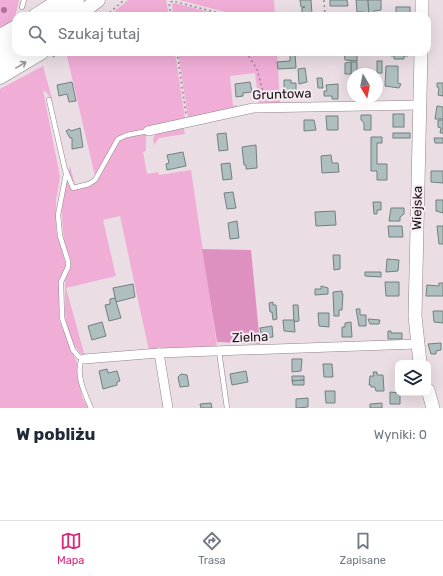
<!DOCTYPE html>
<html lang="pl">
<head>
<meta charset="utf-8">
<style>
	:root { --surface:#fff; --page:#f2f2f3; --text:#1f2937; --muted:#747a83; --line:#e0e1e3; --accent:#db2777 }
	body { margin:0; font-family:Rubik,sans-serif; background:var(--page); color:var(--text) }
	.controls { position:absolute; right:12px; bottom:12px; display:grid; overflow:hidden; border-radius:8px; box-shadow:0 4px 16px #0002 }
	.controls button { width:36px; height:36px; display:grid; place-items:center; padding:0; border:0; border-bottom:1px solid var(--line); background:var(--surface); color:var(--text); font:20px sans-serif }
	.compass { position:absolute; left:347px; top:68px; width:36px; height:36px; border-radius:50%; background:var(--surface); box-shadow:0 4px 16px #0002; rotate:170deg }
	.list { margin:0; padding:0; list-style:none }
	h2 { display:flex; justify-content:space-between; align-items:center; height:52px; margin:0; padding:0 16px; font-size:17px }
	h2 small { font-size:13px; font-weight:400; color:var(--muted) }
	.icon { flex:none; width:22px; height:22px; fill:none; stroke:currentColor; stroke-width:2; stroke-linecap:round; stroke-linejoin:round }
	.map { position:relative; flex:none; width:443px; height:408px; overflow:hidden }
	.search { position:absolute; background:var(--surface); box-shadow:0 4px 16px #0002; left:12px; right:12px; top:12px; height:44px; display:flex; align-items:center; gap:10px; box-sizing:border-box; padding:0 14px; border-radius:12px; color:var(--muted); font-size:15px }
	.sheet { height:112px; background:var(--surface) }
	nav { display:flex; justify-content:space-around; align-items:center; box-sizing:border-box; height:56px; border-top:1px solid var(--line); background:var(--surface); font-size:11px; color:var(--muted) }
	nav a { display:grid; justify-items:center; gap:2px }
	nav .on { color:var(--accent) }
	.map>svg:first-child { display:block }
	.green { fill:#f0aed6 }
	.forest { fill:#de91c1 }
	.building { fill:#afbfc0; stroke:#718081 }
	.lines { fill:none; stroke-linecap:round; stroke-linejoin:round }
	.lane-casing { stroke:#90838a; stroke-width:5.5 }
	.street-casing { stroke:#90838a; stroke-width:10 }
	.secondary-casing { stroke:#90838a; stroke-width:14 }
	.primary-casing { stroke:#90838a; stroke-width:15 }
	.path { stroke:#948a8f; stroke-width:1.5; stroke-dasharray:2 3; stroke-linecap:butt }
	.lane { stroke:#fff; stroke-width:4.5 }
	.street { stroke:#fff; stroke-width:9 }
	.secondary { stroke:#fff; stroke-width:13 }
	.primary { stroke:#fff; stroke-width:14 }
	.tree { fill:#aa7299 }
	.oneway { stroke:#979596 }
	.labels { text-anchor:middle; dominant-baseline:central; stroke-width:4; stroke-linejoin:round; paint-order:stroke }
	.street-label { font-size:13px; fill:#181416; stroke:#f7eaf2 }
</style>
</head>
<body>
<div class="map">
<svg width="443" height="408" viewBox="0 0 443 408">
	<rect width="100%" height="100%" fill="#eadde4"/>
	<g class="green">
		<polygon points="0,0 19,0 16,13 16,24 0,33"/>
		<polygon points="128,0 166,0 169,16 109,16"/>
		<polygon points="179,0 274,0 275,16 241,16"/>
		<polygon points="175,3 225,16 173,16 172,4"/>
		<polygon points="66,52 175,52 185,118 146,128 146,151 143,152 147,174 158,172 159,175 191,170 217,346 149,351 120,216 103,220 116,276 66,288 84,353 86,353 84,356 79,352 73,343 66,324 65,310 65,280 71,264 64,241 61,206 70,166 75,185 92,181 95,176"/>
		<polygon points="178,52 277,52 280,103 259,104 255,73 230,76 233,106 236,105 237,107 188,118"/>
		<polygon points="43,66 53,102 48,94 43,90 60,177 56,200 56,230 66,265 59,320 77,363 82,397 88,408 0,408 0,89"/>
		<polygon points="183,126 185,134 159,138 154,145 153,138 157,133"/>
	</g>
	<polygon class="forest" points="202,249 251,250 260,344 217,342"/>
	<g class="building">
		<polygon points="300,0 311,0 312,14 302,13 302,8 305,7 301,7"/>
		<polygon points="330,0 347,0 348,6 330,6"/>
		<polygon points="356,0 368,0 369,16 364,16 364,12 357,12"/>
		<polygon points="368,0 381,0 381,10 374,11 374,15 369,16"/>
		<rect x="396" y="7" width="14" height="9"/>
		<polygon points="290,52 295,52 296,68 278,69 277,62 290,61"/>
		<polygon points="344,52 350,52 350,55 357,55 357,61 345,60"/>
		<polygon points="391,52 408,52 408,56 404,56 404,59 394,59 394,56 391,56"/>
		<rect x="377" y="61" width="5" height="12"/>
		<rect x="351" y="62" width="6" height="12"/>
		<polygon points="351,62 351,74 345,74 345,63"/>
		<polygon points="386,66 398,66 398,83 401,84 399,88 385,86"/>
		<polygon points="305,68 307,82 299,84 298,69"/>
		<polygon points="317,78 322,78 323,88 318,88"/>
		<polygon points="284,80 291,80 291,83 296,83 296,96 292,96 292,94 284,95"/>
		<polygon points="72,82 76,101 69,102 67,94 59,96 57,85"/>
		<polygon points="250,82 252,92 243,93 243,96 236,97 235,84"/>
		<polygon points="437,83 443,83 443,96 438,95 439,88 437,87"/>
		<polygon points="338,84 338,99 332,99 332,96 324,96 324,91 327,91 326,85"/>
		<polygon points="437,106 443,107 443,119 435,119"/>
		<rect x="393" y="114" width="11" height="13"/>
		<polygon points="361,115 371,115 371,130 364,130 364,123 361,120"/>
		<polygon points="326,116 338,116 338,130 327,130"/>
		<polygon points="304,120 314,120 316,130 304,131"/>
		<polygon points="438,120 443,120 443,133 440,133 441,128 438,127"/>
		<polygon points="80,128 83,147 72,149 72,138 70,138 66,131 69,129 71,131"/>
		<polygon points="226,133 228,150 219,151 217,134"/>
		<rect x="393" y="133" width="17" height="5"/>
		<polygon points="371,137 382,137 382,143 377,143 377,164 387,164 387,180 377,180 377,171 371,171"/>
		<polygon points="434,138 443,138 443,143 435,143"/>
		<polygon points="256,145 257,168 246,169 246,165 244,165 242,147"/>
		<polygon points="183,152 186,166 167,170 166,164 169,163 167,155"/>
		<polygon points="331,155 332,163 338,163 339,172 322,173 321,156"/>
		<polygon points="230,163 232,179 223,180 221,164"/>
		<polygon points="431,171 443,171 443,183 431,182"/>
		<polygon points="233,192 236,208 227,209 224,193"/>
		<polygon points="436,200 443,200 443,213 436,211"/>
		<polygon points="373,202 381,202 381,210 377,210 377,214 374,214"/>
		<polygon points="391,208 404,208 404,214 400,217 400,221 389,221"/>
		<polygon points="335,211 336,225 316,226 315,212"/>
		<polygon points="237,221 239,238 230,239 228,223"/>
		<polygon points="388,226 402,226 403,237 389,237"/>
		<polygon points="437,226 443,226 443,244 439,244"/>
		<polygon points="333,255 340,255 340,269 334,270"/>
		<polygon points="387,259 399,260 398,271 386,272"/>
		<polygon points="365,272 381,272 381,277 365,276"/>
		<polygon points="385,282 399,282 399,296 386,296"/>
		<polygon points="439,283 443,283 443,296 426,296 427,285 439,286"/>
		<polygon points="133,284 135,297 116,302 113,288"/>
		<polygon points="321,286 328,288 328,294 315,295 315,289 321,289"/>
		<polygon points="342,291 342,294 343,294 342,310 339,310 339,316 334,316 333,292"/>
		<polygon points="115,298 121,318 109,321 105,305 110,304 110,299"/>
		<polygon points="273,302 273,305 276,305 277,319 273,320 272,312 270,312 269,303"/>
		<polygon points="293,305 298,305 299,321 294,322"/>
		<polygon points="356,309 360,309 360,315 366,315 366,326 359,326"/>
		<polygon points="433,311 443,311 443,323 434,322"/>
		<polygon points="318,313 329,313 329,327 319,326"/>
		<polygon points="368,319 380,320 379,324 370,324"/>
		<polygon points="283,320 294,320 295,332 284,331"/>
		<polygon points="102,322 106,336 92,340 88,326"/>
		<polygon points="351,322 352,337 342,337 342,327 345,327 345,323"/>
		<polygon points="272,326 273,337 262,338 260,328"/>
		<polygon points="388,331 391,331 391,333 402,333 402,339 388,339"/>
		<polygon points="441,343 441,350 436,351 436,354 431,354 428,344"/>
		<polygon points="292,359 302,359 301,371 292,372"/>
		<polygon points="323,364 332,364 333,377 324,377"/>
		<polygon points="107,369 108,373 117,371 120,381 117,382 117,385 103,389 99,371"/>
		<polygon points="246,371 248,382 232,385 230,374"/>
		<polygon points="373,372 377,372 377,375 383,375 384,391 376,391 375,387 371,387 371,385 369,385 370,376 374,376"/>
		<polygon points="181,374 187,375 189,386 180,387 178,377"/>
		<polygon points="292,376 304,376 304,380 292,381"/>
		<polygon points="304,380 304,385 293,385 292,381"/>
		<polygon points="325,391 335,391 335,403 326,403"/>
		<polygon points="390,392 400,393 400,404 390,404"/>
		<polygon points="308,398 308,407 296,408 296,399"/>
		<polygon points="211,403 212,408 201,408 200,404"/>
		<polygon points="382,403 382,408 370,408 370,404"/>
	</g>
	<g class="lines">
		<defs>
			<g id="lane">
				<polyline points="22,7 24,0"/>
				<path d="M 49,100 L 66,174 L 58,215 L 60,236 L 68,261 L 68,267 L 61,282 L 62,318 L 73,350 L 79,357 L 84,359 L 81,361 C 76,376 85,394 91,408"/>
				<polyline points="66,171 73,188 89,184 95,180 118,139 127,135 148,131"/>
				<polyline points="219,351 227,408"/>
			</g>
			<g id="street">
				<polyline points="148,131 253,108 420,105"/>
				<polyline points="159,353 168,408"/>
				<polyline points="84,359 159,353 417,344"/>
			</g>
			<g id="secondary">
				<polyline points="422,16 422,0"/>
				<polyline points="420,363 415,316 421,52"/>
				<polyline points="428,390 433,408"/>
			</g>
			<g id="primary">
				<polyline points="35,16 60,0"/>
				<polyline points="55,16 77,0"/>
				<polyline points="77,16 98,0"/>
				<polyline points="0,36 16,27"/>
				<polyline points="0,50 16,41"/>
				<polyline points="0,64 22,52"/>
				<polyline points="0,77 42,52"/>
			</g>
		</defs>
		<use href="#lane" class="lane-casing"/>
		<use href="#street" class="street-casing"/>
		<use href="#secondary" class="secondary-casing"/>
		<use href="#primary" class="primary-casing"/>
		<g class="path">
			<polyline points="324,0 325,16"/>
			<polyline points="106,16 124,0"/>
			<polyline points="171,16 169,3 173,1 230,16"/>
			<polyline points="427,34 427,26"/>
			<polyline points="177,52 186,114"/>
			<polyline points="246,52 257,69 265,99"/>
			<polyline points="53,57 59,52"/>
			<polyline points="428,372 430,380"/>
		</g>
		<use href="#lane" class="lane"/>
		<use href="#street" class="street"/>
		<use href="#secondary" class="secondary"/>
		<use href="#primary" class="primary"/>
	</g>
	<circle class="tree" cx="4" cy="10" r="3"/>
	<defs><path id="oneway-shaft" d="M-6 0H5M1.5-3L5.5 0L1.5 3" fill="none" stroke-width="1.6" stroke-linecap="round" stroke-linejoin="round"/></defs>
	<use class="oneway" href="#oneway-shaft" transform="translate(21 65) rotate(-31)"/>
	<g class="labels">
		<g class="street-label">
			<text transform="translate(282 94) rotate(-2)">Gruntowa</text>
			<text transform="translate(417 208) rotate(-89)">Wiejska</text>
			<text transform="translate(250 337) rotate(-2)">Zielna</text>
		</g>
	</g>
</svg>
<div class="controls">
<button><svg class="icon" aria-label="layers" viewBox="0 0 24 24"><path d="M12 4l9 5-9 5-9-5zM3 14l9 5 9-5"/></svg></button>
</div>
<svg class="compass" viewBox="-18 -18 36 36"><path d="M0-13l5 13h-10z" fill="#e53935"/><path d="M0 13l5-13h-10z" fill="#747a83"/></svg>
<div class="search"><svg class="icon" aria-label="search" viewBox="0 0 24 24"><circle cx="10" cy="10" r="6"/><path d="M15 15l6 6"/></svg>Szukaj tutaj</div>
</div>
<section class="sheet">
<h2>W pobliżu<small>Wyniki: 0</small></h2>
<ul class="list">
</ul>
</section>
<nav>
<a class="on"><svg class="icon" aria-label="map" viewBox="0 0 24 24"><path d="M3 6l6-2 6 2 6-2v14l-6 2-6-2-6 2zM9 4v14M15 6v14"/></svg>Mapa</a>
<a><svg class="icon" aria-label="directions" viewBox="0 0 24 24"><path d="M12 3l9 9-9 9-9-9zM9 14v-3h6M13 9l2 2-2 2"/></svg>Trasa</a>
<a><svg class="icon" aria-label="saved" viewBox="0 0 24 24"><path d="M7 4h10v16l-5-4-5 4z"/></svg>Zapisane</a>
</nav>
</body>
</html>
